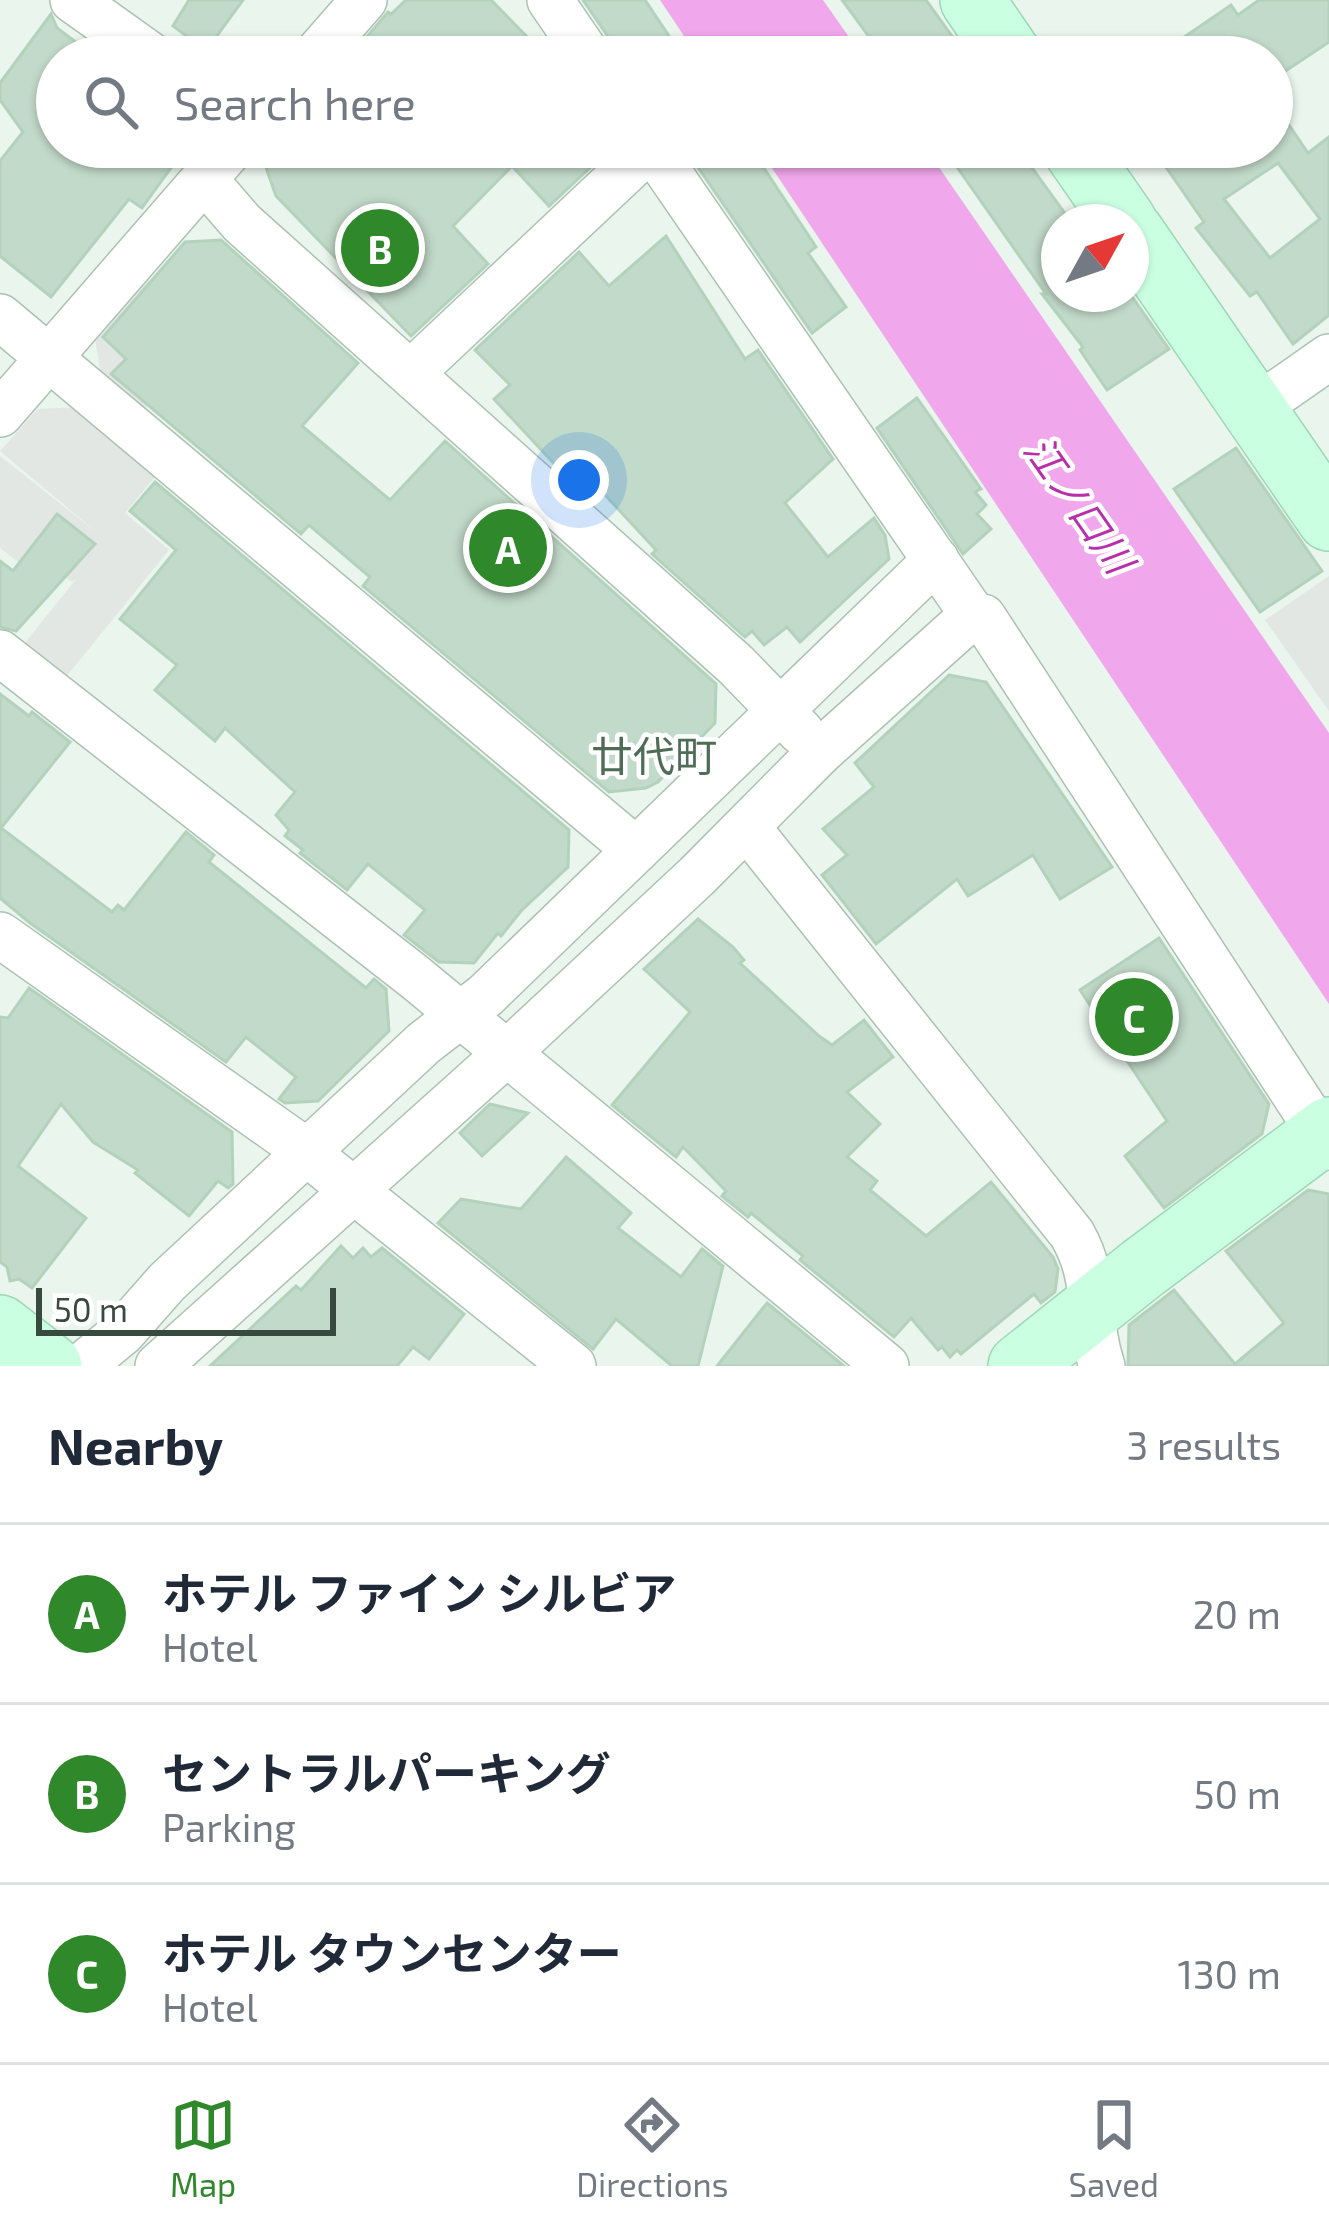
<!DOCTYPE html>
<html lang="en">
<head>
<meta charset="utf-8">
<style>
	:root { --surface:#fff; --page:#f6f6f7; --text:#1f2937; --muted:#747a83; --line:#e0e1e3; --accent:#2f882a }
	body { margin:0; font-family:"Exo 2","Noto Sans JP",sans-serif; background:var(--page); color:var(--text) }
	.compass { position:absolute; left:1041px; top:204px; width:108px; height:108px; border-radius:50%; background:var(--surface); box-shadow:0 3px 9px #0004; rotate:50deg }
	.scale { position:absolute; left:36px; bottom:30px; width:300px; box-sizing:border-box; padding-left:12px; border:6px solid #38493d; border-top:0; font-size:33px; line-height:42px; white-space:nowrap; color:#38493d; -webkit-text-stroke:9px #fff; paint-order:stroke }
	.you { position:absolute; left:579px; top:480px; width:42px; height:42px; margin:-30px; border:9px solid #fff; border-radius:50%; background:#1a73e8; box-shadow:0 0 0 18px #1a73e833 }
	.badge { display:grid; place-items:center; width:78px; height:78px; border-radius:50%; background:var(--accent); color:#fff; font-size:39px; font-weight:700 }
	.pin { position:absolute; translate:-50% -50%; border:6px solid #fff; box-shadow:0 3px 12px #0006 }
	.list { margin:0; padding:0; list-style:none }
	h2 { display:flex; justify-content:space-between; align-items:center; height:156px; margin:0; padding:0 48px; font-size:51px }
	h2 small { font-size:39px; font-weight:400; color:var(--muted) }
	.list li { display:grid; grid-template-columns:78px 1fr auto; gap:36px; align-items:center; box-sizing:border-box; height:180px; padding:0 48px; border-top:3px solid var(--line) }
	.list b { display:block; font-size:45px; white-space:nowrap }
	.list p { margin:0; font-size:39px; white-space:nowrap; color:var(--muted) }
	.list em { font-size:39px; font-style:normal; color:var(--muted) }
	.icon { flex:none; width:66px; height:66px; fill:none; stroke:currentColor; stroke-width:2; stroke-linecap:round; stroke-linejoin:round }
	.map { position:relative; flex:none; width:1329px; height:1366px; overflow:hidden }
	.search { position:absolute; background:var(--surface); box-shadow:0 3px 9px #0004; left:36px; right:36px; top:36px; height:132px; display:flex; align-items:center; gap:30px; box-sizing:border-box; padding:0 42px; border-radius:66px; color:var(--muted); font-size:45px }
	.sheet { height:696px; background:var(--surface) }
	nav { display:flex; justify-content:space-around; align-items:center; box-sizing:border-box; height:168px; border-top:3px solid var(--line); background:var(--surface); font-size:33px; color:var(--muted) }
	nav a { display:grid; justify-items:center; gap:6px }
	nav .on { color:var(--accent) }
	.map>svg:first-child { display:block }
	.parking { fill:#e2e7e3 }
	.water { fill:#f1a7eb }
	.building { fill:#c2dac9; stroke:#b3d2bc; stroke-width:3; fill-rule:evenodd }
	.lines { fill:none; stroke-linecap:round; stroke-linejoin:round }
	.street-casing { stroke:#acc1b3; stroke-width:48 }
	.secondary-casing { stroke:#9cd8b4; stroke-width:66 }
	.street { stroke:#fff; stroke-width:45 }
	.secondary { stroke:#cbffe1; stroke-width:63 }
	.labels { text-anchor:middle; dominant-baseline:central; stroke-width:9; stroke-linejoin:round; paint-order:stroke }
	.water-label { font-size:39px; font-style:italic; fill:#b72faa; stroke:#fff }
	.quarter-label { font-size:42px; fill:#4f6c57; stroke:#fff }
</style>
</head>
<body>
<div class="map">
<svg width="1329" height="1366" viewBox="0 0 1329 1366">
	<rect width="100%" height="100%" fill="#eaf5ee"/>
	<g class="parking">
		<polygon points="148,280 208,335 142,412 101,377 95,338"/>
		<polygon points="81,407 159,472 125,513 169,550 66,677 24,644 77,578 72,582 39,556 27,569 0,548 0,456 100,535 0,451 38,409"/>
		<polygon points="1329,576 1329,711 1265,620"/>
	</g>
	<g class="water">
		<polygon points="660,0 823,0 863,57 698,57"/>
		<polygon points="758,147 925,147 1329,733 1329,1004"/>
	</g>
	<g class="building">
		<polygon points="189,0 243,0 206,51 173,26"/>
		<polygon points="406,0 491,0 547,57 382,57 365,39 388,12 391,14"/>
		<polygon points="583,0 645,0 683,57 622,57"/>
		<polygon points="842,0 926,0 967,57 884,57"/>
		<polygon points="1259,0 1329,0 1329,42 1272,80 1272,57 1155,57 1231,5 1238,15"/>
		<polygon points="51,14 57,28 96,57 57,57 57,147 186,147 142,208 129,199 51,297 0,256 0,161 23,132 0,100 0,83"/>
		<path d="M 1272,100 L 1308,153 L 1329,137 L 1329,315 L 1293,344 L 1257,292 L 1250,296 L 1196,228 L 1204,222 L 1152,147 L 1272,147 ZM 1278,163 L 1320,219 L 1270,258 L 1224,199 Z"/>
		<polygon points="279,147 612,147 549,206 512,166 453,226 488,264 411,336 276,196 264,162"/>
		<polygon points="684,147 750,147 816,247 808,253 846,307 812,333"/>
		<polygon points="943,147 1017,147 1066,215 1059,220 1059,294 1130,294 1169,349 1107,390 1080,350 1083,347 1042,294 1046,294"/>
		<polygon points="666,236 745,359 758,350 833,459 785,503 828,557 874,518 885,535 889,559 800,642 787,627 764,645 752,631 745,637 652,554 656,550 570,457 558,468 494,399 510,385 475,350 579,252 609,286"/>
		<polygon points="221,240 358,363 302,426 390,500 445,441 716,684 715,723 658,782 646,788 609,792 363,586 370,577 309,525 301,534 111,374 126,359 103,337 185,242"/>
		<polygon points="917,398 981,489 975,492 986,505 977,514 991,529 963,554 877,428"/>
		<polygon points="1236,448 1322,571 1260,612 1174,489"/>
		<polygon points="155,482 569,830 568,867 521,911 501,936 498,933 474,963 439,962 404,935 425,910 368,864 347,890 300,853 303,850 285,836 289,830 276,815 295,792 225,728 215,741 155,690 177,665 120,619 176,550 130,511"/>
		<polygon points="57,514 95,544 16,631 0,627 0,561 13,571"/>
		<polygon points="949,675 986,682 1112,867 1060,899 1033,855 968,896 957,879 876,944 822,875 847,855 823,829 874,787 855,763"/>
		<polygon points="0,694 29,716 32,712 70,742 1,828 112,912 118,905 124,910 186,832 214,855 209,862 366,988 374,979 386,989 389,1031 318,1101 285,1103 279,1099 296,1077 246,1037 226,1062 30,923 0,898"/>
		<polygon points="698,919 733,947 744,960 740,963 819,1036 832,1045 864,1020 893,1057 847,1092 880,1124 847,1157 877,1181 870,1190 926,1236 991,1182 1053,1257 1058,1269 1055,1292 1041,1303 1034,1294 961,1354 957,1350 950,1357 942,1347 938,1350 911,1318 894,1337 800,1260 803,1256 751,1213 748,1217 722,1196 726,1191 683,1147 676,1157 612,1105 690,1012 644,969"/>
		<polygon points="1159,938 1269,1104 1262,1134 1164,1208 1125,1156 1167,1121 1080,990"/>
		<polygon points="29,988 232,1132 233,1184 228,1188 218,1181 189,1216 135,1173 138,1170 93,1142 61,1104 18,1166 86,1218 32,1288 19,1279 10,1281 7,1267 0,1262 0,1017 8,1018"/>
		<polygon points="490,1104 528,1113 482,1156 460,1133"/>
		<polygon points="566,1157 631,1213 618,1228 681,1277 702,1249 723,1266 698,1366 672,1366 616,1319 593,1349 438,1223 461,1199 521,1209"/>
		<polygon points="1308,1190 1329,1194 1329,1366 1128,1366 1129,1325 1174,1290 1235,1364 1284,1323 1226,1251"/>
		<polygon points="341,1246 353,1258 363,1248 371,1257 382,1248 464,1314 429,1359 413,1347 397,1366 210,1366 296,1286 301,1290"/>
		<polygon points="767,1303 844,1366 717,1366"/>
	</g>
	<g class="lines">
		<defs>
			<g id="street">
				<polyline points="73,0 153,57"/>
				<polyline points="550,0 589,57"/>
				<polyline points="314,57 364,0"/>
				<polyline points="204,179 242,223 736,665 801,732"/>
				<polyline points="0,317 636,850"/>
				<polyline points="412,372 651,147 973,615 983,617 1329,1147"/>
				<polyline points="1253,410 1329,357"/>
				<polyline points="0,414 232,147"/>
				<polyline points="0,653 416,978 886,1366"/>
				<path d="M 747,827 L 1072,1234 C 1100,1283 1085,1316 1102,1366"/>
				<polyline points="0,935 292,1141 573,1366"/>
				<polyline points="82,1366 123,1332 167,1282 424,1043 486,995 936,560"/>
				<polyline points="158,1366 507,1053 697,876 820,752 973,615"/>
			</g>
			<g id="secondary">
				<polyline points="972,0 1011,57"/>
				<polyline points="1073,147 1125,222"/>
				<polyline points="1131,231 1329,519"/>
				<polyline points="0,1327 50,1366"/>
				<polyline points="1020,1366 1143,1268 1329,1129"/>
			</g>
		</defs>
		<use href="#street" class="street-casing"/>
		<use href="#secondary" class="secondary-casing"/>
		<use href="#street" class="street"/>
		<use href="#secondary" class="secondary"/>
	</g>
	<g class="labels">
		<g class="water-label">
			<text transform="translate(1080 504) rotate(55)">江ノ口川</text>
		</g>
		<g class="quarter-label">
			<text x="654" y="755">廿代町</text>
		</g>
	</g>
</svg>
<svg class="compass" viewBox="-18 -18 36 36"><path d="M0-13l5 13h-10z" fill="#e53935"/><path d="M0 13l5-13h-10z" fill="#747a83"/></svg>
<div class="scale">50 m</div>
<div class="you"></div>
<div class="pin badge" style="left:508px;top:548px">A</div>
<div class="pin badge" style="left:380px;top:248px">B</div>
<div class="pin badge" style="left:1134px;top:1017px">C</div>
<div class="search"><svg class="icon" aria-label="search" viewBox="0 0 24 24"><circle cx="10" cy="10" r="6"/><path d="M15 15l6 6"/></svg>Search here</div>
</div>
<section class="sheet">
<h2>Nearby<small>3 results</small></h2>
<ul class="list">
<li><span class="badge">A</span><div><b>ホテル ファイン シルビア</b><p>Hotel</p></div><em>20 m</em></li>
<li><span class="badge">B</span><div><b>セントラルパーキング</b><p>Parking</p></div><em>50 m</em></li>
<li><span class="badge">C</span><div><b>ホテル タウンセンター</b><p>Hotel</p></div><em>130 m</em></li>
</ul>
</section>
<nav>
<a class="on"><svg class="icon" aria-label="map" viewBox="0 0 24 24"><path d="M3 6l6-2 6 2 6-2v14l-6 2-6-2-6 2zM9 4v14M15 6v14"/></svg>Map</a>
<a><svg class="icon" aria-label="directions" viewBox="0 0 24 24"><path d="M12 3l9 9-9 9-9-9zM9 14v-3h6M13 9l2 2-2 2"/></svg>Directions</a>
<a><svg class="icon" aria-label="saved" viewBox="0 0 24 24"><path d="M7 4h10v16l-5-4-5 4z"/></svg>Saved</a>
</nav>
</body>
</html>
